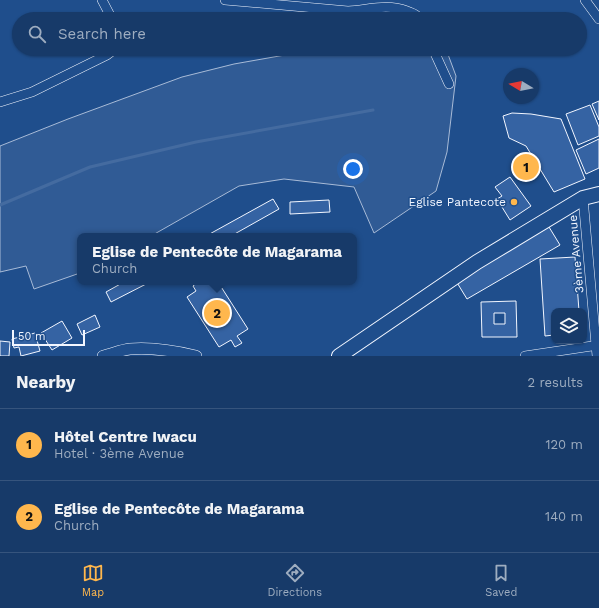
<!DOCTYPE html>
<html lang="en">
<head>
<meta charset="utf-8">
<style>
	:root { --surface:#173a69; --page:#20416f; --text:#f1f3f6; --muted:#9eadc0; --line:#36547d; --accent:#ffb74d }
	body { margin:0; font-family:"Work Sans",sans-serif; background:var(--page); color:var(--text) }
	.controls { position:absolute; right:12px; bottom:12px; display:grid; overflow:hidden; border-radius:8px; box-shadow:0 1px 3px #0004 }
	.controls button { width:36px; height:36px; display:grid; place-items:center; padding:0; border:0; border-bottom:1px solid var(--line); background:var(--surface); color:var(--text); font:20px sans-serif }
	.compass { position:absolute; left:503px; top:68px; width:36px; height:36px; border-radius:50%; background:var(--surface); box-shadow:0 1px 3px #0004; rotate:280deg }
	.scale { position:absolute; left:12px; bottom:10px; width:73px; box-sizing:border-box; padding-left:4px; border:2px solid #f2f6ff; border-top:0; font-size:11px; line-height:14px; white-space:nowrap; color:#f2f6ff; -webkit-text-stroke:3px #1f4e8c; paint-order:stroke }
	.you { position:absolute; left:353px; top:169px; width:14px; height:14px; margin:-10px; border:3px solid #fff; border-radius:50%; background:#1a73e8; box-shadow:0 0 0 6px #1a73e833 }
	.badge { display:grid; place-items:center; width:26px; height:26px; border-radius:50%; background:var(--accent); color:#111; font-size:13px; font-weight:700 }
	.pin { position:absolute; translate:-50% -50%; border:2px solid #fff; box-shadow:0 1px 4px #0006 }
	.popup { position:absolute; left:77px; top:233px; width:280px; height:52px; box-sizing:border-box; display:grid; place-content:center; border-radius:8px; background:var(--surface); filter:drop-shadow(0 1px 3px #0005); font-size:13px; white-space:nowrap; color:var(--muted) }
	.popup b { font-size:15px; color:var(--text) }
	.popup::after { content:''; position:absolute; left:50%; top:100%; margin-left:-8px; border:8px solid transparent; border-top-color:var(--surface) }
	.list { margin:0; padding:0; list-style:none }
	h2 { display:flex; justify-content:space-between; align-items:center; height:52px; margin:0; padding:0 16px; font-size:17px }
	h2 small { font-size:13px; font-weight:400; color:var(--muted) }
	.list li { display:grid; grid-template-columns:26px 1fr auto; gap:12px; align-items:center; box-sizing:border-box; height:72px; padding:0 16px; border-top:1px solid var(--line) }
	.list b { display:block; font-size:15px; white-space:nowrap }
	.list p { margin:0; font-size:13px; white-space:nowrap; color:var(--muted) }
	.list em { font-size:13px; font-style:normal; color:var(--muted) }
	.icon { flex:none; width:22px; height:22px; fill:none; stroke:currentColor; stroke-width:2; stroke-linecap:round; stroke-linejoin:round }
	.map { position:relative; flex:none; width:599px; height:356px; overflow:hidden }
	.search { position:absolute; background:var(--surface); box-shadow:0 1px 3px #0004; left:12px; right:12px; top:12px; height:44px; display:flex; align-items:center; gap:10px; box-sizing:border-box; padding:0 14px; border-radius:22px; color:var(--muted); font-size:15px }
	.sheet { height:196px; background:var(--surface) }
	nav { display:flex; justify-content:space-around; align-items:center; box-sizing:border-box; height:56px; border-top:1px solid var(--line); background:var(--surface); font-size:11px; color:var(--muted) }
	nav a { display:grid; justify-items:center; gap:2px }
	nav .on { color:var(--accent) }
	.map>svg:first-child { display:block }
	.green { fill:#305b95; stroke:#a8bbd7 }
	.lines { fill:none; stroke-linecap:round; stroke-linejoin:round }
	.stream { stroke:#446ba0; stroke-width:3 }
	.building { fill:#3563a3; stroke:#f2f6ff; fill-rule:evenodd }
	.minor-casing { stroke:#f2f6ff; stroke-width:10 }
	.tertiary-casing { stroke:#f2f6ff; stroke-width:12 }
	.primary-casing { stroke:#f2f6ff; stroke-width:16 }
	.minor { stroke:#1f4e8c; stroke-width:9 }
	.tertiary { stroke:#1f4e8c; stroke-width:11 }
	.primary { stroke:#1f4e8c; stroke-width:14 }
	.poi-dot { fill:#ffb74d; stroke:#1f4e8c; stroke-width:1.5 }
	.labels { text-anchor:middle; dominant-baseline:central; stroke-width:3; stroke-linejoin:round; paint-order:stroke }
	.poi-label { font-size:12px; fill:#f2f6ff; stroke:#1f4e8c; text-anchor:end }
	.street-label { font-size:12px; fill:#f2f6ff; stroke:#1f4e8c }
</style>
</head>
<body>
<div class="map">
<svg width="599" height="356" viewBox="0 0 599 356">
	<rect width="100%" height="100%" fill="#1f4e8c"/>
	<g class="green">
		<polygon points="395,12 419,19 369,19 369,16"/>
		<polygon points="319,49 446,49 456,76 447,152 436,191 374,233 354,187 284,179 239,186 151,236 80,236 80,273 34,289 26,266 0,272 0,146 68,119 182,77 234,64"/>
	</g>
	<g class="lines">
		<polyline class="stream" points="0,205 90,167 196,142 373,110"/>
	</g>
	<g class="building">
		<polygon points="599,101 599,120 592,104"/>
		<polygon points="590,105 599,127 599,136 578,145 566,114"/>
		<polygon points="512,113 531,114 561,119 585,179 554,192 526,146 509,138 503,116"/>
		<polygon points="599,139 599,168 586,174 576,150"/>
		<polygon points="510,177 531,206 510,220 497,199 502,196 495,187"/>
		<polygon points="273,199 279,209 231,236 206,236"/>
		<polygon points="329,200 330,212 290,214 290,202"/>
		<polygon points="549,227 560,245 467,299 456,281"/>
		<polygon points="575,257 579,311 554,311 554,335 545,336 540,259"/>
		<polygon points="124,282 150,282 111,302 106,292"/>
		<polygon points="198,282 205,282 206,284 210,282 218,282 248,329 237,336 242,343 235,347 231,340 219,347 187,297 196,291 193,286"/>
		<path d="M 516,301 L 517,337 L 482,337 L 481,302 ZM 494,313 L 505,313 L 505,324 L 494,324 Z"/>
		<polygon points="95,315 100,327 82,335 77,324"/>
		<polygon points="62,321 72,338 52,350 41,333"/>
		<polygon points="35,333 40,351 21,356 19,347 14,348 12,339"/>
		<polygon points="0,341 10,342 9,356 0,356"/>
	</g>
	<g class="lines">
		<defs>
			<g id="minor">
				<polyline points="102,0 112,19"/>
				<path d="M 225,0 L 348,11 C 368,10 387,3 407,11 C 412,13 417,14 420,19"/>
				<polyline points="585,0 599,19"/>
				<polyline points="433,49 449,84"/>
				<polyline points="0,102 32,92 107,55 115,49"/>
				<polyline points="583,198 597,356"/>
				<polyline points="525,356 599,345"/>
			</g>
			<path id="tertiary" d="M 103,356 C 112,354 121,350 130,349 C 152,347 175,351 196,356"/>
			<polyline id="primary" points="339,356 477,262 583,198 599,194"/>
		</defs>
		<use href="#minor" class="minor-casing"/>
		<use href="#tertiary" class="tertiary-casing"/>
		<use href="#primary" class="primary-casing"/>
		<use href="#minor" class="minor"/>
		<use href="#tertiary" class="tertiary"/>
		<use href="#primary" class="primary"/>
	</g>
	<circle class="poi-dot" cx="514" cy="202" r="4"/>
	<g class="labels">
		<g class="poi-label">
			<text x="506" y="202">Eglise Pantecote</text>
		</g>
		<g class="street-label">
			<text transform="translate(576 254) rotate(-95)">3ème Avenue</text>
		</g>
	</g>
</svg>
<div class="controls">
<button><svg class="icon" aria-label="layers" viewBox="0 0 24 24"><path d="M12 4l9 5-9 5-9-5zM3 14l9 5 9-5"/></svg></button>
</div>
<svg class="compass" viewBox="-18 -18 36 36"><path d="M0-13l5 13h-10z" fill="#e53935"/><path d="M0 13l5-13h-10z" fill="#9eadc0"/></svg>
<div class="scale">50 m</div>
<div class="you"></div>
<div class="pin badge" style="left:526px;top:167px">1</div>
<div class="pin badge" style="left:217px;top:313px">2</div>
<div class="popup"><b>Eglise de Pentecôte de Magarama</b>Church</div>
<div class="search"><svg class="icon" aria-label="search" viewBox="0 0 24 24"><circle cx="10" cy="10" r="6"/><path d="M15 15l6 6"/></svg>Search here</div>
</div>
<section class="sheet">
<h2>Nearby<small>2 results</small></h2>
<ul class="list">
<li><span class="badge">1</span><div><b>Hôtel Centre Iwacu</b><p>Hotel · 3ème Avenue</p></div><em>120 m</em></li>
<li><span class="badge">2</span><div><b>Eglise de Pentecôte de Magarama</b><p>Church</p></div><em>140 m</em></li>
</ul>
</section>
<nav>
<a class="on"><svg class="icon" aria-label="map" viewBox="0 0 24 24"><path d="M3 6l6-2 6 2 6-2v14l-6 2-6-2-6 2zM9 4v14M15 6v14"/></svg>Map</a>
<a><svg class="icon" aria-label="directions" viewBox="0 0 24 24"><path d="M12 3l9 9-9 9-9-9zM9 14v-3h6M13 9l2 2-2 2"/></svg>Directions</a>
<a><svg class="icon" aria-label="saved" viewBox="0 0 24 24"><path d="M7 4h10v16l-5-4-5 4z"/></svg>Saved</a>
</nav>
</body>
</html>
